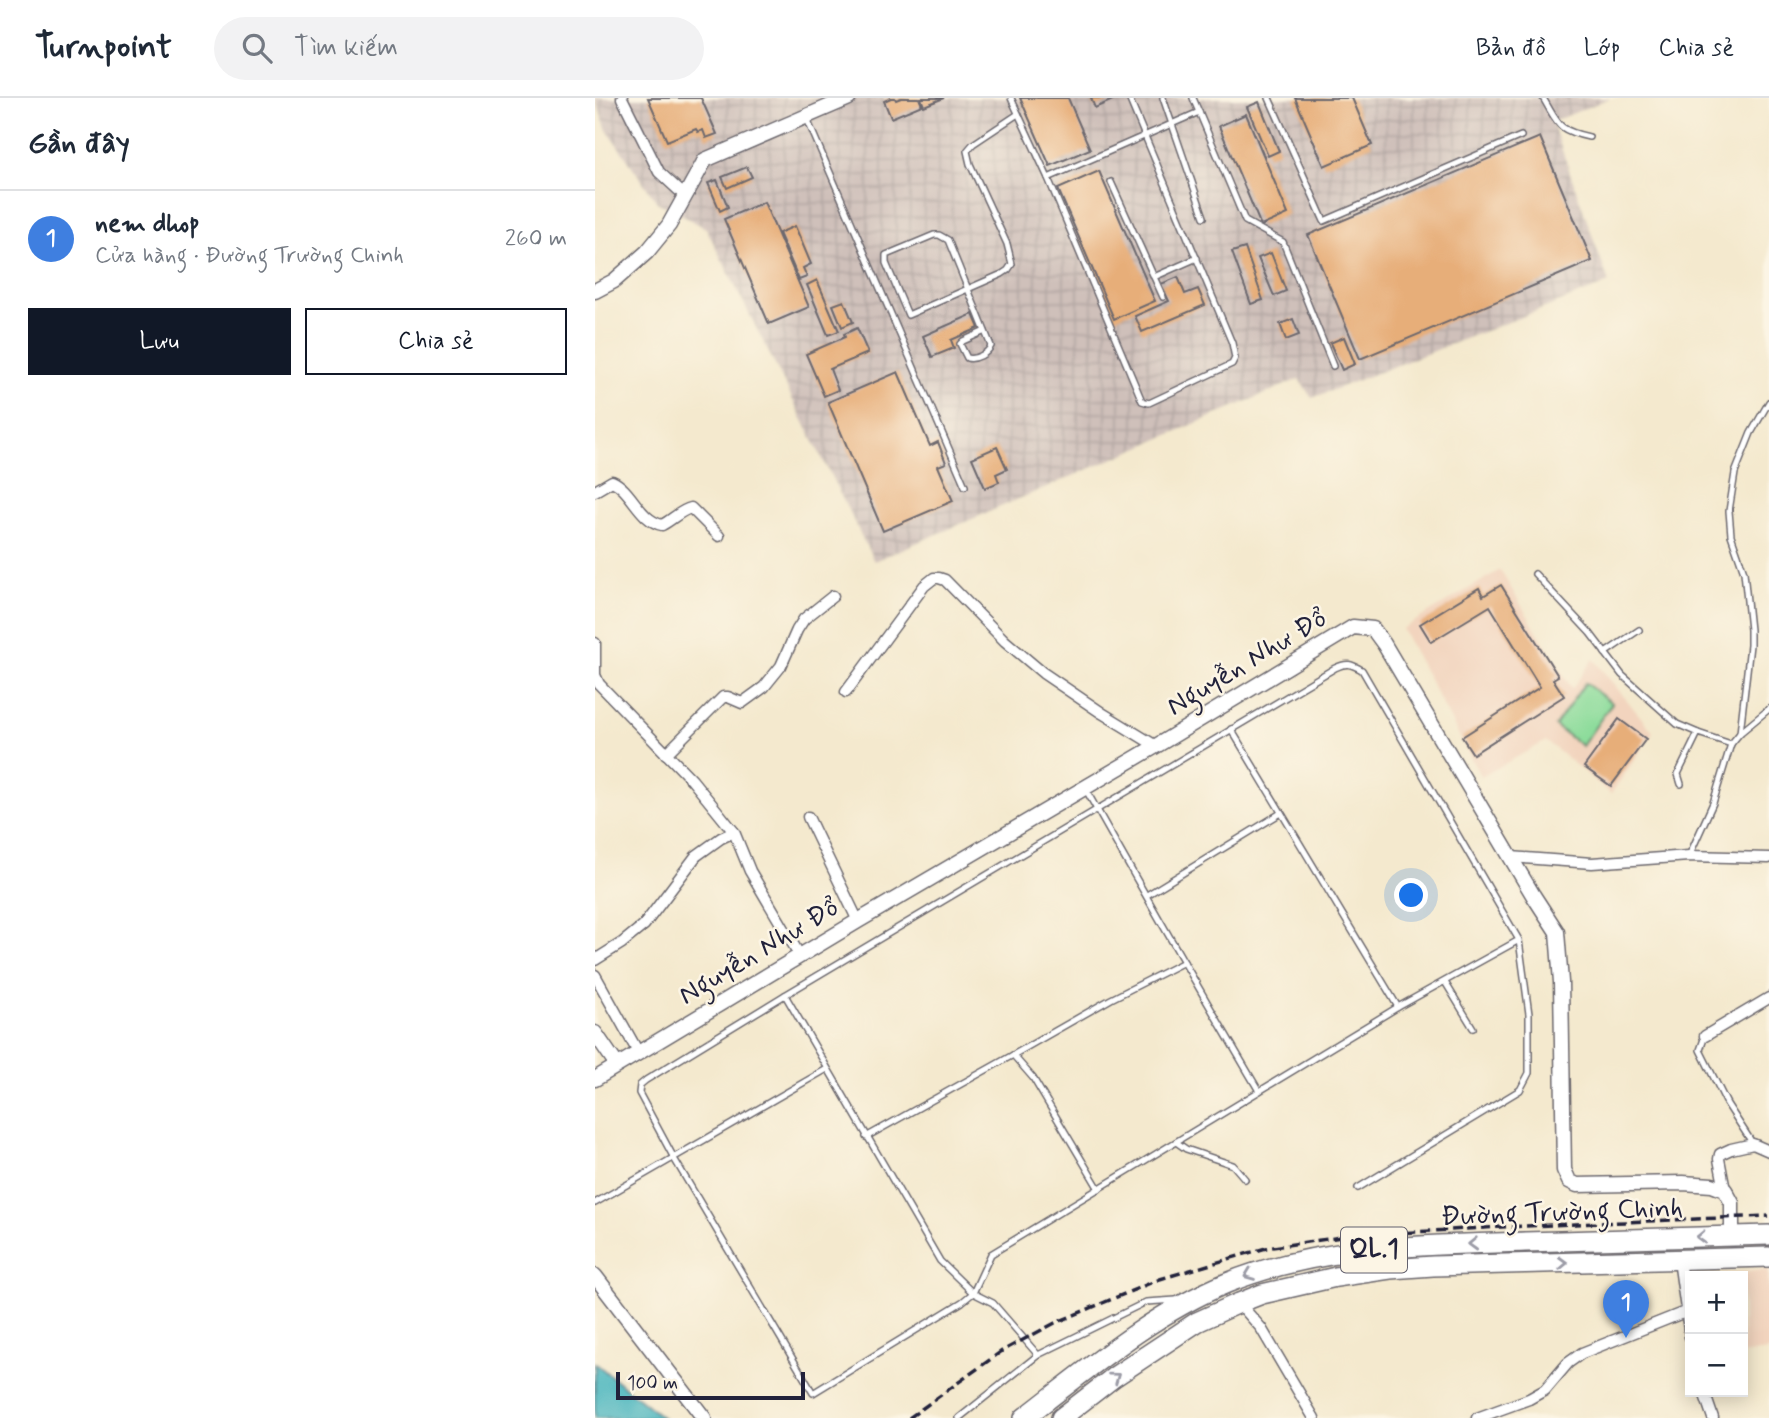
<!DOCTYPE html>
<html lang="vi">
<head>
<meta charset="utf-8">
<style>
	:root { --surface:#fff; --page:#f2f2f3; --text:#1f2937; --muted:#747a83; --line:#e0e1e3; --accent:#111827 }
	body { margin:0; font-family:Mynerve,sans-serif; background:var(--page); color:var(--text) }
	.controls { position:absolute; right:21px; bottom:21px; display:grid; overflow:hidden; border-radius:0px; box-shadow:0 4px 18px #0003 }
	.controls button { width:63px; height:63px; display:grid; place-items:center; padding:0; border:0; border-bottom:2px solid var(--line); background:var(--surface); color:var(--text); font:35px sans-serif }
	.scale { position:absolute; left:21px; bottom:18px; width:189px; box-sizing:border-box; padding-left:7px; border:4px solid #22223b; border-top:0; font-size:19px; line-height:24px; white-space:nowrap; color:#22223b; -webkit-text-stroke:5px #fcf5e5; paint-order:stroke }
	.you { position:absolute; left:817px; top:798px; width:24px; height:24px; margin:-18px; border:5px solid #fff; border-radius:50%; background:#1a73e8; box-shadow:0 0 0 10px #1a73e833 }
	.badge { display:grid; place-items:center; width:46px; height:46px; border-radius:50%; background:var(--accent); color:#fff; font-size:23px; font-weight:700 }
	.pin { position:absolute; translate:-50% -58px; filter:drop-shadow(0 2px 4px #0008) }
	.pin::after { content:''; position:absolute; top:37px; width:24px; height:21px; background:inherit; clip-path:polygon(0 0,100% 0,50% 100%) }
	.list { margin:0; padding:0; list-style:none }
	h2 { display:flex; justify-content:space-between; align-items:center; height:91px; margin:0; padding:0 28px; font-size:30px }
	h2 small { font-size:23px; font-weight:400; color:var(--muted) }
	.list li { display:grid; grid-template-columns:46px 1fr auto; gap:21px; align-items:center; box-sizing:border-box; height:98px; padding:0 28px; border-top:2px solid var(--line) }
	.list b { display:block; font-size:26px; white-space:nowrap }
	.list p { margin:0; font-size:23px; white-space:nowrap; color:var(--muted) }
	.list em { font-size:23px; font-style:normal; color:var(--muted) }
	.actions { display:flex; gap:14px; padding:21px 28px }
	.actions a { flex:1; padding:16px 0; border:2px solid var(--accent); border-radius:0px; text-align:center; font-size:24px; color:var(--accent) }
	.actions .main { background:var(--accent); color:#fff }
	.icon { flex:none; width:38px; height:38px; fill:none; stroke:currentColor; stroke-width:2; stroke-linecap:round; stroke-linejoin:round }
	.map { position:relative; flex:none; width:1174px; height:1320px; overflow:hidden }
	header { display:flex; align-items:center; gap:42px; box-sizing:border-box; height:98px; padding:0 35px; background:var(--surface); border-bottom:2px solid var(--line) }
	header strong { font-size:33px }
	nav { display:flex; gap:38px; margin-inline-start:auto; font-size:24px }
	.search { width:490px; height:63px; background:var(--page); display:flex; align-items:center; gap:18px; box-sizing:border-box; padding:0 24px; border-radius:38px; color:var(--muted); font-size:26px }
	main { display:flex }
	aside { flex:1; background:var(--surface) }
	.map>svg:first-child { display:block }
	.built { fill:#f2d4be }
	.industrial { fill:url(#industrial-grid) }
	.pitch { fill:#8ddc9b; stroke:#587f6b; stroke-width:2 }
	.water { fill:#43b3bd; stroke:#326a7c; stroke-width:2 }
	.building { fill:#e7ae79 }
	.lines { fill:none; stroke-linecap:round; stroke-linejoin:round }
	.lane-casing { stroke:#6c686e; stroke-width:8 }
	.street-casing { stroke:#6c686e; stroke-width:13 }
	.secondary-casing { stroke:#6c686e; stroke-width:17 }
	.highway-casing { stroke:#6c686e; stroke-width:22 }
	.lane { stroke:#fff; stroke-width:5 }
	.street { stroke:#fff; stroke-width:10 }
	.secondary { stroke:#fff; stroke-width:14 }
	.highway { stroke:#fff; stroke-width:19 }
	.rail { stroke:#22223b; stroke-width:3.5; stroke-dasharray:10 5; stroke-linecap:butt }
	.oneway { stroke:#9c9ca7 }
	.labels { text-anchor:middle; dominant-baseline:central; stroke-width:5; stroke-linejoin:round; paint-order:stroke }
	.shield { fill:#fcf5e5; stroke:#63616e; stroke-width:2 }
	.shield-label { font-size:26px; font-weight:bold; fill:#22223b }
	.street-label { font-size:28px; fill:#22223b; stroke:#fcf5e5 }
</style>
</head>
<body>
<header>
<strong>Turnpoint</strong>
<div class="search"><svg class="icon" aria-label="search" viewBox="0 0 24 24"><circle cx="10" cy="10" r="6"/><path d="M15 15l6 6"/></svg>Tìm kiếm</div>
<nav><a>Bản đồ</a><a>Lớp</a><a>Chia sẻ</a></nav>
</header>
<main>
<aside>
<h2>Gần đây<small></small></h2>
<ul class="list">
<li><span class="badge" style="background:#3f7fe0">1</span><div><b>nem dhop</b><p>Cửa hàng · Đường Trường Chinh</p></div><em>260 m</em></li>
</ul>
<div class="actions"><a class="main">Lưu</a><a>Chia sẻ</a></div>
</aside>
<div class="map">
<svg width="1174" height="1320" viewBox="0 0 1174 1320">
	<defs>
		<pattern id="industrial-grid" width="8" height="8" patternUnits="userSpaceOnUse" patternTransform="scale(1.75)"><rect width="8" height="8" fill="#cfc0ba"/><path d="M0 4h8M4 0v8" fill="none" stroke="#b1a5a1"/></pattern>
	</defs>
	<rect width="100%" height="100%" fill="#fcf5e5"/>
	<filter id="ink" filterUnits="userSpaceOnUse"><feTurbulence type="fractalNoise" baseFrequency=".0143" numOctaves="2"/><feDisplacementMap in="SourceGraphic" scale="14" xChannelSelector="R" yChannelSelector="G"/><feConvolveMatrix kernelMatrix="1 2 1 2 8 2 1 2 1" color-interpolation-filters="sRGB"/></filter>
	<filter id="wash" filterUnits="userSpaceOnUse"><feTurbulence type="fractalNoise" baseFrequency=".00686" numOctaves="4" result="noise"/><feDisplacementMap in="SourceGraphic" scale="28" xChannelSelector="R" yChannelSelector="G"/><feGaussianBlur stdDeviation="1.57" result="paint"/><feColorMatrix in="noise" values="0 0 0 0 0 0 0 0 0 0 0 0 0 0 0 0 0 1.4 0 .05"/><feComposite in="paint" operator="in"/></filter>
	<g filter="url(#wash)">
		<rect width="100%" height="100%" fill="#f4e9ce"/>
		<g class="built">
			<polygon points="905,472 977,591 998,561 1058,634 1016,696 951,643 886,679 807,531"/>
			<polygon points="1174,1171 1174,1253 1148,1256 1148,1178 1113,1178"/>
		</g>
		<polygon class="industrial" points="0,0 1015,0 957,24 1014,185 717,300 704,281 279,463 111,130 62,104 12,32"/>
		<polygon class="pitch" points="990,585 1017,605 987,648 960,628"/>
		<polygon class="water" points="0,1265 68,1320 0,1320"/>
		<g id="blocks">
			<g class="building">
				<polygon points="53,0 106,0 122,36 111,40 108,32 103,34 101,31 72,43"/>
				<polygon points="296,0 300,0 301,2 306,0 324,0 327,7 296,20 289,3"/>
				<polygon points="326,0 349,0 329,8"/>
				<polygon points="425,0 473,0 495,51 455,68"/>
				<polygon points="496,0 522,0 500,10"/>
				<polygon points="700,0 757,0 777,47 729,68"/>
				<polygon points="664,4 684,53 673,58 652,9"/>
				<polygon points="651,16 693,116 666,128 624,28"/>
				<polygon points="945,39 997,163 765,261 713,137"/>
				<polygon points="152,69 157,79 132,90 127,79"/>
				<polygon points="504,73 560,203 519,221 463,91"/>
				<polygon points="122,82 133,109 125,113 113,85"/>
				<polygon points="169,104 214,209 174,226 129,121"/>
				<polygon points="200,128 216,166 208,170 212,179 204,182 184,135"/>
				<polygon points="650,150 668,202 656,206 637,154"/>
				<polygon points="676,155 691,193 679,198 663,160"/>
				<polygon points="583,179 590,196 603,191 610,207 547,234 540,218 574,203 566,186"/>
				<polygon points="222,182 244,233 233,237 212,187"/>
				<polygon points="249,203 258,224 247,229 238,207"/>
				<polygon points="378,216 384,230 356,242 359,250 337,259 328,238"/>
				<polygon points="698,221 704,237 691,242 685,226"/>
				<polygon points="262,230 273,255 235,271 243,292 229,298 211,256 250,239 249,236"/>
				<polygon points="749,239 760,266 747,272 735,245"/>
				<polygon points="303,274 335,348 343,344 351,365 343,368 358,403 288,433 233,304"/>
				<polygon points="402,349 412,371 401,376 404,384 390,390 377,360"/>
				<polygon points="906,487 963,578 958,581 969,598 878,656 867,639 945,589 895,508 836,544 825,526 884,490 888,498"/>
				<polygon points="1024,621 1051,641 1016,688 989,669"/>
			</g>
		</g>
	</g>
	<g filter="url(#ink)">
		<use href="#blocks" fill-opacity="0" stroke="#6c686e" stroke-width="2"/>
		<g class="lines">
			<defs>
				<g id="lane">
					<polyline points="416,0 453,80 547,303 554,305 637,266 640,260 637,245 534,0"/>
					<polyline points="568,0 609,119"/>
					<polyline points="598,0 650,123 688,144 738,268"/>
					<polyline points="674,0 729,123 926,38"/>
					<path d="M 948,0 C 964,27 962,32 994,39"/>
					<polyline points="212,21 370,388"/>
					<polyline points="453,80 604,14"/>
					<polyline points="516,84 568,199"/>
					<polyline points="559,179 602,160"/>
					<path d="M 390,233 L 368,243 L 365,246 L 372,260 C 381,262 392,256 396,248 L 353,142 L 344,137 L 339,137 L 291,157 L 291,165 L 313,217 L 407,176 L 413,172 L 417,166 L 412,146 L 375,66 L 372,53 L 378,46 L 423,16"/>
					<polyline points="940,476 995,535 1027,577 1082,626 1103,635 1136,646 1118,705 1094,758"/>
					<polyline points="1010,555 1044,532"/>
					<polyline points="636,631 803,909"/>
					<polyline points="1145,635 1155,547 1155,532 1149,474 1136,437 1134,413 1140,375 1156,335 1174,304"/>
					<polyline points="1136,646 1145,635 1174,611"/>
					<polyline points="1086,686 1083,676 1103,635"/>
					<path d="M 491,692 C 548,793 605,893 664,993"/>
					<polyline points="552,797 686,715"/>
					<polyline points="850,884 878,930"/>
					<polyline points="190,897 345,1163 378,1195 398,1205 443,1257 551,1204 581,1202"/>
					<polyline points="1110,938 1105,952 1132,1006 1158,1046"/>
					<polyline points="271,1039 418,957"/>
					<polyline points="581,1044 591,1051 638,1067 650,1081"/>
					<path d="M 763,1090 L 925,992 L 934,975 L 934,916 L 924,842 L 767,572 C 756,566 752,564 740,570 L 190,897 L 51,982 L 45,987 L 44,995 L 80,1062 L 218,1295 L 367,1204 L 378,1195 L 396,1156 L 803,909 L 924,842"/>
					<polyline points="504,1091 438,980 418,957 516,901 589,864"/>
					<polyline points="0,1105 232,971"/>
					<polyline points="364,1320 443,1257"/>
				</g>
				<g id="street">
					<polyline points="27,0 64,74 90,98"/>
					<path d="M 0,393 L 17,383 C 37,392 44,422 67,427 C 77,422 86,412 96,410 L 124,438"/>
					<polyline points="0,545 0,577 4,586 97,682 139,734 155,773 205,858"/>
					<polyline points="251,594 329,488 339,480 344,480 350,482 410,543 448,575 507,615 561,648"/>
					<polyline points="71,656 128,599 133,599 147,605 169,589 186,568 202,532 209,521 238,498"/>
					<polyline points="213,719 263,823"/>
					<polyline points="916,759 997,765 1094,758 1174,760"/>
					<polyline points="0,862 27,845 49,827 101,758 126,740 139,734"/>
					<polyline points="0,877 43,954"/>
					<polyline points="1110,938 1174,900"/>
					<polyline points="1130,1092 1124,1061 1125,1056 1136,1051 1158,1046 1174,1053"/>
					<polyline points="1084,1162 1095,1239"/>
					<polyline points="644,1205 666,1230 719,1320"/>
					<polyline points="1109,1294 1118,1320"/>
					<polyline points="882,1320 934,1301 950,1292 973,1265 987,1255 1090,1214"/>
				</g>
				<g id="secondary">
					<polyline points="0,193 19,183 52,154 74,127 110,62 254,0"/>
					<polyline points="0,935 22,967"/>
					<polyline points="0,981 263,823 561,648 758,529 778,531 789,546 938,797 962,834 966,884 969,1072 974,1083 982,1087 1088,1085 1117,1087 1130,1092 1137,1105 1137,1138"/>
					<polyline points="0,1178 109,1320"/>
				</g>
				<g id="highway">
					<path d="M 429,1320 C 493,1271 557,1216 632,1185 C 726,1147 830,1147 930,1144 C 1011,1142 1093,1139 1174,1137"/>
					<polyline points="466,1320 519,1279 602,1224 644,1205 667,1196 741,1179 795,1171 838,1168 1174,1159"/>
				</g>
			</defs>
			<use href="#lane" class="lane-casing"/>
			<use href="#street" class="street-casing"/>
			<use href="#secondary" class="secondary-casing"/>
			<use href="#highway" class="highway-casing"/>
			<use href="#lane" class="lane"/>
			<use href="#street" class="street"/>
			<use href="#secondary" class="secondary"/>
			<use href="#highway" class="highway"/>
			<polyline class="rail" points="314,1320 407,1253 460,1225 565,1181 671,1150 746,1139 784,1136 907,1129 1174,1118"/>
		</g>
		<defs><path id="oneway-chevron" d="M-2-3.5L2.5 0L-2 3.5" fill="none" stroke-width="1.6" stroke-linecap="round" stroke-linejoin="round" transform="scale(1.75)"/></defs>
		<g class="oneway">
			<use href="#oneway-chevron" transform="translate(1106 1139) rotate(178)"/>
			<use href="#oneway-chevron" transform="translate(878 1146) rotate(178)"/>
			<use href="#oneway-chevron" transform="translate(968 1165) rotate(-2)"/>
			<use href="#oneway-chevron" transform="translate(654 1177) rotate(159)"/>
			<use href="#oneway-chevron" transform="translate(520 1279) rotate(-36)"/>
		</g>
	</g>
	<g class="labels">
		<rect class="shield" x="746" y="1129.5" width="66" height="45" rx="5"/>
		<g class="shield-label">
			<text x="779" y="1152">QL.1</text>
		</g>
		<g class="street-label">
			<text transform="translate(652 565) rotate(-31)">Nguyễn Như Đổ</text>
			<text transform="translate(164 854) rotate(-31)">Nguyễn Như Đổ</text>
			<text transform="translate(967 1115) rotate(-2)">Đường Trường Chinh</text>
		</g>
	</g>
</svg>
<div class="controls">
<button>+</button>
<button>−</button>
</div>
<div class="scale">100 m</div>
<div class="you"></div>
<div class="pin badge" style="left:1031px;top:1240px;background:#3f7fe0">1</div>
</div>
</main>
</body>
</html>
